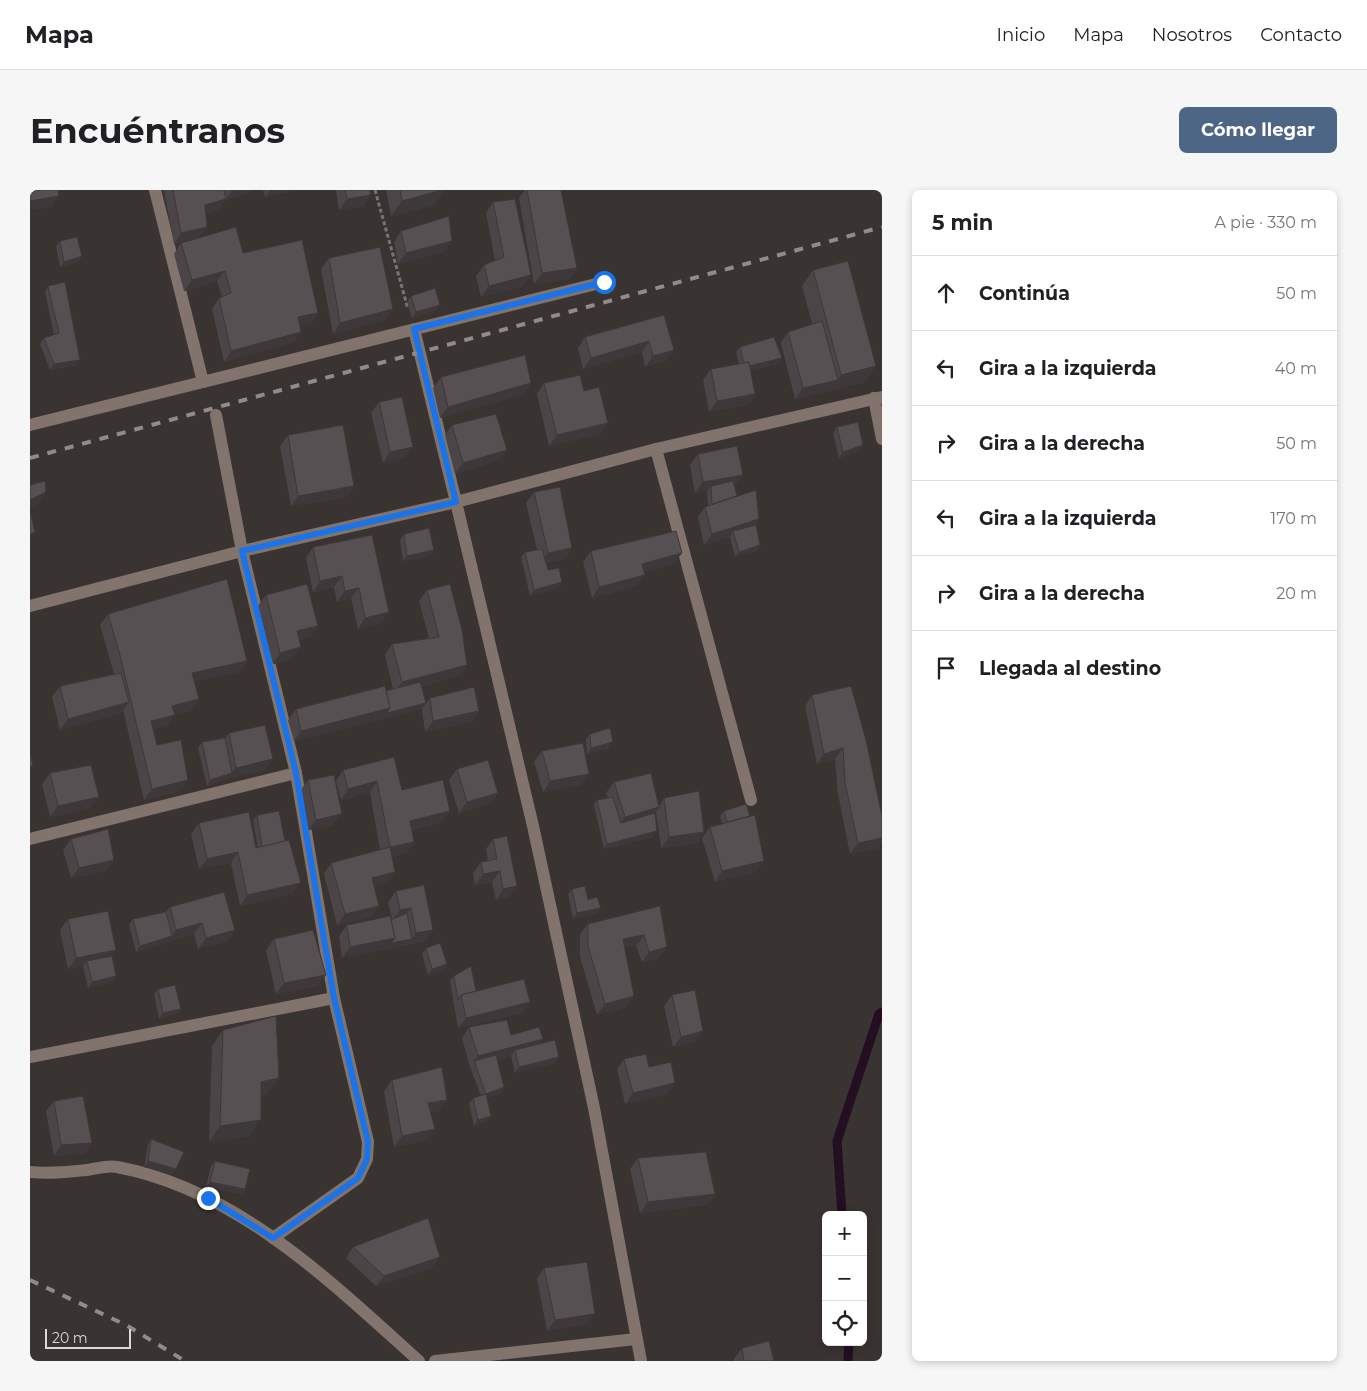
<!DOCTYPE html>
<html lang="es">
<head>
<meta charset="utf-8">
<style>
	:root { --surface:#fff; --page:#f6f6f6; --text:#202124; --muted:#757577; --line:#e0e0e0; --accent:#4e6685 }
	body { margin:0; font-family:Montserrat,sans-serif; background:var(--page); color:var(--text) }
	.controls { position:absolute; right:15px; bottom:15px; display:grid; overflow:hidden; border-radius:8px; box-shadow:0 2px 8px #0003 }
	.controls button { width:45px; height:45px; display:grid; place-items:center; padding:0; border:0; border-bottom:1px solid var(--line); background:var(--surface); color:var(--text); font:25px sans-serif }
	.scale { position:absolute; left:15px; bottom:12px; width:86px; box-sizing:border-box; padding-left:5px; border:2px solid #ddd8d8; border-top:0; font-size:14px; line-height:18px; white-space:nowrap; color:#ddd8d8; -webkit-text-stroke:4px #393332; paint-order:stroke }
	.stop { position:absolute; width:15px; height:15px; margin:-11px; border:4px solid #1a73e8; border-radius:50%; background:#fff }
	.stop.end { background:#1a73e8; border-color:#fff; box-shadow:0 1px 5px #0008 }
	.list { margin:0; padding:0; list-style:none }
	h2 { display:flex; justify-content:space-between; align-items:center; height:65px; margin:0; padding:0 20px; font-size:21px }
	h2 small { font-size:16px; font-weight:400; color:var(--muted) }
	.list li { display:grid; grid-template-columns:32px 1fr auto; gap:15px; align-items:center; box-sizing:border-box; height:75px; padding:0 20px; border-top:1px solid var(--line) }
	.list b { display:block; font-size:19px; white-space:nowrap }
	.list em { font-size:16px; font-style:normal; color:var(--muted) }
	.icon { flex:none; width:28px; height:28px; fill:none; stroke:currentColor; stroke-width:2; stroke-linecap:round; stroke-linejoin:round }
	.map { position:relative; flex:none; width:852px; height:1171px; overflow:hidden; border-radius:8px }
	header { display:flex; align-items:center; gap:30px; box-sizing:border-box; height:70px; padding:0 25px; background:var(--surface); border-bottom:1px solid var(--line) }
	header strong { font-size:24px }
	nav { display:flex; gap:28px; margin-inline-start:auto; font-size:18px }
	.intro { display:flex; align-items:center; justify-content:space-between; box-sizing:border-box; height:120px; padding:0 30px }
	h1 { margin:0; font-size:35px }
	.button { padding:12px 22px; border-radius:8px; background:var(--accent); color:#fff; font-size:18px; font-weight:700 }
	main { display:flex; gap:30px; padding:0 30px }
	aside { flex:1; background:var(--surface); border-radius:8px; box-shadow:0 2px 8px #0003 }
	.map>svg:first-child { display:block }
	.lines { fill:none; stroke-linecap:round; stroke-linejoin:round }
	.stream { stroke:#240e21; stroke-width:9 }
	.path { stroke:#7a7574; stroke-width:3; stroke-dasharray:4 2.5; stroke-linecap:butt }
	.minor { stroke:#82746c; stroke-width:12 }
	.rail { stroke:#918b8b; stroke-width:4; stroke-dasharray:9 9; stroke-linecap:butt }
	.wall { fill:#4b4547 }
	.shaded-wall { fill:#3d3839 }
	.building { fill:#575052; stroke:#3d3839 }
	.route { stroke:#1a73e8; stroke-width:6 }
</style>
</head>
<body>
<header>
<strong>Mapa</strong>
<nav><a>Inicio</a><a>Mapa</a><a>Nosotros</a><a>Contacto</a></nav>
</header>
<div class="intro"><h1>Encuéntranos</h1><a class="button">Cómo llegar</a></div>
<main>
<div class="map">
<svg width="852" height="1171" viewBox="0 0 852 1171">
	<rect width="100%" height="100%" fill="#393332"/>
	<g class="lines">
		<g class="stream">
			<polyline points="812,1025 807,951 849,824 852,822"/>
			<polyline points="818,1171 819,1152"/>
		</g>
		<polyline class="path" points="345,0 378,119"/>
		<g class="minor">
			<polyline points="125,0 173,192"/>
			<polyline points="844,208 852,249"/>
			<polyline points="186,225 212,361 266,583 304,808 338,952 337,969 328,988 243,1048"/>
			<polyline points="0,235 574,92"/>
			<polyline points="626,259 721,610"/>
			<polyline points="0,416 212,361 426,312 384,139"/>
			<polyline points="0,649 266,583"/>
			<polyline points="0,867 304,808"/>
			<path d="M 0,982 C 20,984 37,982 57,980 C 66,979 77,975 87,977 C 207,999 302,1093 389,1171"/>
			<polyline points="405,1171 606,1149"/>
			<polyline points="611,1171 564,918 503,636 426,312 626,259 852,207"/>
		</g>
		<g class="rail">
			<polyline points="0,268 852,37"/>
			<polyline points="0,1090 96,1135 155,1171"/>
		</g>
	</g>
	<g class="wall">
		<polygon points="134,0 223,0 222,2 194,11 188,20 176,24 177,37 169,47 144,54"/>
		<polygon points="233,0 269,0 235,7"/>
		<polygon points="306,0 340,0 334,16 309,20"/>
		<polygon points="356,0 414,0 404,15 361,26"/>
		<polygon points="495,0 531,0 547,78 539,89 504,94 489,8"/>
		<polygon points="463,12 501,85 493,96 451,107 446,86 454,75 465,70 456,23"/>
		<polygon points="371,41 422,51 414,62 368,74 364,52"/>
		<polygon points="30,51 52,66 48,72 30,77 26,56"/>
		<polygon points="151,53 213,63 281,134 270,136 271,142 264,152 194,172 182,119 189,108 192,107 187,91 154,101 144,64"/>
		<polygon points="299,68 363,119 355,130 303,144 291,79"/>
		<polygon points="783,80 835,192 765,209 751,153 758,142 782,134 772,96"/>
		<polygon points="18,96 46,175 20,180 10,154 14,148 24,145 15,102"/>
		<polygon points="381,106 410,115 406,120 382,128 377,112"/>
		<polygon points="634,125 644,160 636,171 615,177 612,162 553,179 548,158 555,147"/>
		<polygon points="710,157 748,174 720,180 725,204 717,215 679,222 673,190 681,179 709,174 706,162"/>
		<polygon points="411,187 501,193 494,204 410,228 403,198"/>
		<polygon points="514,193 554,201 578,233 570,244 519,256 507,204"/>
		<polygon points="349,212 375,268 353,273 341,223"/>
		<polygon points="422,235 477,260 469,270 425,284 415,245"/>
		<polygon points="807,237 833,255 829,261 809,268 803,243"/>
		<polygon points="258,245 324,296 316,307 261,316 250,256"/>
		<polygon points="668,264 713,285 704,296 707,306 729,329 726,335 730,355 726,361 705,367 700,347 674,355 668,327 675,317 678,316 677,301 665,303 660,275"/>
		<polygon points="504,302 542,358 535,369 516,373 518,380 528,398 500,406 491,367 495,362 507,360 496,313"/>
		<polygon points="374,344 400,366 373,371 370,350"/>
		<polygon points="283,357 359,422 351,433 328,439 321,408 307,412 304,397 283,402 276,368"/>
		<polygon points="561,361 644,374 614,382 607,396 562,408 553,372"/>
		<polygon points="397,400 437,475 430,486 392,496 396,513 400,508 449,521 441,532 395,542 392,519 264,551 258,530 266,519 363,499 355,465 362,454 399,448 389,411"/>
		<polygon points="236,405 280,447 269,450 263,468 243,474 228,416"/>
		<polygon points="78,424 217,471 209,482 164,491 162,520 144,525 137,536 123,539 127,555 158,590 150,601 114,610 93,520 91,523 30,540 22,507 30,496 84,484 70,435"/>
		<polygon points="821,496 849,658 820,664 808,604 805,569 787,574 775,516 782,505"/>
		<polygon points="199,543 235,580 199,588 177,596 168,558 172,552 195,548"/>
		<polygon points="560,544 579,558 557,564 556,549"/>
		<polygon points="512,561 551,595 513,602 504,572"/>
		<polygon points="427,579 468,603 460,614 429,623 419,590"/>
		<polygon points="313,580 372,600 412,632 382,640 384,652 376,663 362,666 365,682 357,693 344,696 349,716 341,727 307,735 294,684 301,673 350,660 340,602 311,610 306,591"/>
		<polygon points="20,583 61,618 20,627 12,594"/>
		<polygon points="278,590 304,635 278,640 270,601"/>
		<polygon points="584,592 629,616 634,608 674,642 667,653 631,658 626,621 625,623 623,647 574,659 564,615 567,610 578,608 576,603"/>
		<polygon points="694,621 726,682 685,692 672,648 680,637 692,634 690,626"/>
		<polygon points="227,625 263,704 210,716 201,673 169,679 161,644 169,633 226,658 228,658 223,630"/>
		<polygon points="41,649 84,670 76,681 41,688 33,660"/>
		<polygon points="463,649 479,707 466,710 462,692 445,695 443,683 451,672 458,671 456,659"/>
		<polygon points="394,695 396,751 312,768 309,746 317,735 362,729 358,712 366,701"/>
		<polygon points="542,699 567,723 543,729 538,704"/>
		<polygon points="630,716 629,768 612,772 606,756 594,758 604,806 596,817 567,825 550,767 550,744 558,734"/>
		<polygon points="140,717 205,740 197,751 168,759 164,744 106,762 99,735 103,729 136,722"/>
		<polygon points="38,729 86,786 82,792 58,798 53,776 38,779 30,740"/>
		<polygon points="244,749 288,796 246,804 236,760"/>
		<polygon points="396,758 417,774 413,780 398,785 392,764"/>
		<polygon points="424,786 446,801 500,812 492,823 428,838 420,791"/>
		<polygon points="128,799 151,819 147,824 129,829 124,804"/>
		<polygon points="642,805 665,852 643,857 634,816"/>
		<polygon points="439,837 481,845 509,854 525,873 485,883 481,866 467,870 474,897 471,903 457,908 457,931 444,936 439,913 443,908 451,906 440,877 432,848"/>
		<polygon points="193,840 238,904 231,905 220,946 179,952 182,856"/>
		<polygon points="594,869 638,904 595,914 587,879"/>
		<polygon points="362,890 417,910 409,921 400,922 397,950 364,957 354,901"/>
		<polygon points="24,911 62,953 55,963 24,966 16,921"/>
		<polygon points="121,949 146,979 142,984 114,977 118,955"/>
		<polygon points="608,968 685,1004 677,1015 610,1023 600,979"/>
		<polygon points="185,971 215,999 212,1004 176,997 181,976"/>
		<polygon points="323,1057 402,1078 346,1096 316,1068"/>
		<polygon points="514,1078 557,1134 517,1141 507,1089"/>
		<polygon points="712,1158 744,1171 704,1171 704,1169"/>
	</g>
	<g class="shaded-wall">
		<polygon points="204,0 223,0 222,2 194,12 202,1"/>
		<polygon points="240,0 269,0 235,7"/>
		<polygon points="412,0 414,0 404,15 361,26 372,11"/>
		<polygon points="341,5 334,16 309,20 317,9"/>
		<polygon points="29,6 22,17 0,20 0,11"/>
		<polygon points="196,9 188,20 168,26 175,15"/>
		<polygon points="177,37 169,47 144,54 151,43"/>
		<polygon points="422,51 414,62 368,74 376,63"/>
		<polygon points="52,66 48,72 30,77 34,72"/>
		<polygon points="547,78 539,89 504,94 512,83"/>
		<polygon points="195,81 187,91 154,101 162,90"/>
		<polygon points="501,85 493,96 451,107 459,96"/>
		<polygon points="410,115 406,120 382,128 386,122"/>
		<polygon points="363,119 355,130 303,144 310,133"/>
		<polygon points="288,123 281,134 260,138 268,127"/>
		<polygon points="271,142 264,152 194,172 201,161"/>
		<polygon points="619,151 612,162 553,179 561,168"/>
		<polygon points="644,160 636,171 615,177 623,166"/>
		<polygon points="752,168 748,174 711,183 715,177"/>
		<polygon points="50,170 46,175 20,180 24,174"/>
		<polygon points="846,176 835,192 765,209 773,198 808,190 811,185"/>
		<polygon points="501,193 494,204 410,228 418,217"/>
		<polygon points="725,204 717,215 679,222 687,211"/>
		<polygon points="578,233 570,244 519,256 527,245"/>
		<polygon points="833,255 829,261 809,268 813,262"/>
		<polygon points="383,257 375,268 353,273 360,262"/>
		<polygon points="477,260 469,270 425,284 433,273"/>
		<polygon points="713,285 705,296 681,300 681,296 677,301 665,303 673,292"/>
		<polygon points="324,296 316,307 261,316 268,306"/>
		<polygon points="16,302 9,313 0,318 0,310"/>
		<polygon points="729,329 722,340 703,341 700,347 674,355 682,344"/>
		<polygon points="5,342 0,350 0,344"/>
		<polygon points="730,355 726,361 705,367 709,362"/>
		<polygon points="542,358 535,369 510,374 518,363"/>
		<polygon points="404,360 400,366 373,371 377,366"/>
		<polygon points="652,363 644,374 605,385 612,374"/>
		<polygon points="615,385 607,396 562,408 569,397"/>
		<polygon points="312,386 304,397 283,402 290,391"/>
		<polygon points="532,392 528,398 500,406 504,400"/>
		<polygon points="329,398 321,408 307,412 315,401"/>
		<polygon points="359,422 351,433 328,439 335,428"/>
		<polygon points="288,436 280,447 259,452 267,441"/>
		<polygon points="271,457 263,468 243,474 250,463"/>
		<polygon points="217,471 209,482 154,494 162,483"/>
		<polygon points="437,475 430,486 364,503 372,492"/>
		<polygon points="169,509 162,520 135,527 142,516"/>
		<polygon points="99,512 91,523 30,540 38,529"/>
		<polygon points="396,513 392,519 264,551 271,541 360,518"/>
		<polygon points="449,521 441,532 395,542 403,531"/>
		<polygon points="145,525 137,536 113,542 121,531"/>
		<polygon points="583,552 579,558 557,564 561,558"/>
		<polygon points="813,558 805,569 787,574 794,564"/>
		<polygon points="243,569 235,580 199,588 177,596 180,590 202,583 206,578"/>
		<polygon points="559,584 551,595 513,602 520,591"/>
		<polygon points="158,590 150,601 114,610 122,599"/>
		<polygon points="347,591 340,602 311,610 318,599"/>
		<polygon points="468,603 460,614 429,623 437,612"/>
		<polygon points="69,607 61,618 20,627 28,616"/>
		<polygon points="629,617 622,628 587,638 595,627"/>
		<polygon points="420,621 412,632 372,642 380,631"/>
		<polygon points="312,624 304,635 278,640 286,630"/>
		<polygon points="627,641 623,647 574,659 577,654"/>
		<polygon points="674,642 667,653 631,658 639,647"/>
		<polygon points="852,648 852,653 849,658 820,664 828,653"/>
		<polygon points="384,652 376,663 352,668 360,657"/>
		<polygon points="208,662 201,673 169,679 177,669"/>
		<polygon points="84,670 76,681 41,688 49,678"/>
		<polygon points="734,671 726,682 685,692 692,681"/>
		<polygon points="470,681 462,692 445,695 453,684"/>
		<polygon points="365,682 357,693 334,699 342,688"/>
		<polygon points="271,693 263,704 210,716 217,705"/>
		<polygon points="487,696 479,707 466,710 473,699"/>
		<polygon points="349,716 341,727 307,735 315,724"/>
		<polygon points="381,718 373,729 362,731 370,720"/>
		<polygon points="571,718 567,723 543,729 547,723"/>
		<polygon points="172,733 164,744 106,762 110,756 142,746 146,740"/>
		<polygon points="205,740 197,751 168,759 176,748"/>
		<polygon points="403,740 396,751 378,754 386,743"/>
		<polygon points="614,745 606,756 585,760 593,749"/>
		<polygon points="365,748 358,759 312,768 320,757"/>
		<polygon points="382,749 378,754 358,759 361,753"/>
		<polygon points="637,757 629,768 612,772 619,762"/>
		<polygon points="86,760 78,771 57,771 53,776 38,779 46,768"/>
		<polygon points="417,774 413,780 398,785 402,779"/>
		<polygon points="296,785 288,796 246,804 254,793"/>
		<polygon points="86,786 82,792 58,798 62,792"/>
		<polygon points="604,806 596,817 567,825 575,814"/>
		<polygon points="500,812 492,823 428,838 436,828"/>
		<polygon points="151,819 147,824 129,829 133,823"/>
		<polygon points="673,841 665,852 643,857 651,847"/>
		<polygon points="513,849 505,860 485,860 481,866 446,876 444,871 448,866"/>
		<polygon points="529,867 525,873 485,883 489,877"/>
		<polygon points="249,888 238,904 220,908 231,892"/>
		<polygon points="645,893 638,904 595,914 603,903"/>
		<polygon points="474,897 471,903 452,910 456,904"/>
		<polygon points="417,910 409,921 391,924 398,913"/>
		<polygon points="461,926 457,931 444,936 448,930"/>
		<polygon points="231,930 220,946 179,952 190,936"/>
		<polygon points="405,939 397,950 364,957 372,946"/>
		<polygon points="62,953 55,963 24,966 31,955"/>
		<polygon points="118,971 146,979 142,984 114,977"/>
		<polygon points="180,992 215,999 212,1004 176,997"/>
		<polygon points="685,1004 677,1015 610,1023 618,1012"/>
		<polygon points="410,1067 402,1078 346,1096 354,1086"/>
		<polygon points="565,1124 557,1134 517,1141 525,1130"/>
	</g>
	<g class="building">
		<polygon points="0,0 28,0 29,6 0,11"/>
		<polygon points="143,0 194,0 196,9 175,15 177,37 151,43"/>
		<polygon points="315,0 340,0 341,5 317,9"/>
		<polygon points="370,0 412,0 372,11"/>
		<polygon points="497,0 531,0 547,78 512,83"/>
		<polygon points="485,9 501,85 459,96 454,75 474,67 463,12"/>
		<polygon points="419,26 422,51 376,63 371,41"/>
		<polygon points="206,37 213,63 272,50 288,123 268,127 271,142 201,161 189,108 201,103 195,81 162,90 151,53"/>
		<polygon points="47,47 52,66 34,72 30,51"/>
		<polygon points="350,57 363,119 310,133 299,68"/>
		<polygon points="818,71 846,176 811,185 783,80"/>
		<polygon points="35,92 50,170 24,174 14,148 29,143 18,96"/>
		<polygon points="405,98 410,115 386,122 381,106"/>
		<polygon points="634,125 644,160 623,166 619,151 561,168 555,147"/>
		<polygon points="792,131 808,190 773,198 758,142"/>
		<polygon points="744,147 752,168 719,176 719,172 714,173 710,157"/>
		<polygon points="495,165 501,193 418,217 411,187"/>
		<polygon points="719,172 725,204 687,211 681,179"/>
		<polygon points="550,185 554,201 569,197 578,233 527,245 514,193"/>
		<polygon points="372,207 383,257 360,262 349,212"/>
		<polygon points="466,224 477,260 433,273 422,235"/>
		<polygon points="828,232 833,255 813,262 807,237"/>
		<polygon points="313,235 324,296 268,306 258,245"/>
		<polygon points="707,256 713,285 673,292 668,264"/>
		<polygon points="15,291 16,302 0,310 0,295"/>
		<polygon points="703,291 707,306 682,314 681,296"/>
		<polygon points="530,297 542,358 518,363 504,302"/>
		<polygon points="726,300 729,329 682,344 675,317"/>
		<polygon points="0,320 5,342 0,344"/>
		<polygon points="726,335 730,355 709,362 703,341"/>
		<polygon points="399,338 404,360 377,366 374,344"/>
		<polygon points="646,341 652,363 612,374 615,385 569,397 561,361"/>
		<polygon points="342,345 359,422 335,428 329,398 315,401 312,386 290,391 283,357"/>
		<polygon points="512,359 518,380 529,378 532,392 504,400 495,362"/>
		<polygon points="197,389 217,471 162,483 169,509 142,516 145,525 121,531 127,555 151,550 158,590 122,599 89,461 78,424"/>
		<polygon points="277,394 288,436 267,441 271,457 250,463 236,405"/>
		<polygon points="420,394 432,440 437,475 372,492 362,454 409,447 397,400"/>
		<polygon points="91,483 99,512 38,529 30,496"/>
		<polygon points="390,492 396,513 357,523 360,518 356,501"/>
		<polygon points="355,496 360,518 271,541 266,519"/>
		<polygon points="821,496 836,550 852,626 852,648 828,653 815,593 813,558 794,564 782,505"/>
		<polygon points="444,497 449,521 403,531 400,508"/>
		<polygon points="235,535 243,569 206,578 199,543"/>
		<polygon points="580,538 583,552 561,558 560,544"/>
		<polygon points="195,548 202,583 180,590 172,552"/>
		<polygon points="553,553 559,584 520,591 512,561"/>
		<polygon points="0,561 3,576 0,577"/>
		<polygon points="364,567 372,600 413,590 420,621 380,631 384,652 360,657 347,591 318,599 313,580"/>
		<polygon points="458,570 468,603 437,612 427,579"/>
		<polygon points="61,575 69,607 28,616 20,583"/>
		<polygon points="621,583 629,617 595,627 584,592"/>
		<polygon points="304,585 312,624 286,630 278,590"/>
		<polygon points="669,601 674,642 639,647 634,608"/>
		<polygon points="583,607 591,633 625,623 627,641 577,654 567,610"/>
		<polygon points="716,614 720,626 697,632 694,621"/>
		<polygon points="249,621 255,651 232,657 227,625"/>
		<polygon points="219,622 226,658 259,650 271,693 217,705 208,662 177,669 169,633"/>
		<polygon points="725,625 734,671 692,681 680,637"/>
		<polygon points="78,639 84,670 49,678 41,649"/>
		<polygon points="477,646 487,696 473,699 470,681 453,684 451,672 467,669 463,649"/>
		<polygon points="360,657 365,682 342,688 349,716 315,724 301,673"/>
		<polygon points="394,695 403,740 386,743 381,718 370,720 366,701"/>
		<polygon points="555,696 558,710 567,707 571,718 547,723 542,699"/>
		<polygon points="194,702 205,740 176,748 172,733 146,740 140,717"/>
		<polygon points="630,716 637,757 619,762 614,745 593,749 604,806 575,814 558,756 558,734"/>
		<polygon points="78,721 86,760 46,768 38,729"/>
		<polygon points="136,722 142,746 110,756 103,729"/>
		<polygon points="377,723 382,749 361,753 365,748 361,730"/>
		<polygon points="360,726 365,748 320,757 317,735"/>
		<polygon points="283,740 296,785 254,793 244,749"/>
		<polygon points="410,753 417,774 402,779 396,758"/>
		<polygon points="82,766 86,786 62,792 57,771"/>
		<polygon points="441,776 446,801 431,805 428,810 424,786"/>
		<polygon points="494,789 500,812 436,828 431,805"/>
		<polygon points="145,795 151,819 133,823 128,799"/>
		<polygon points="665,800 673,841 651,847 642,805"/>
		<polygon points="246,826 249,888 231,892 231,930 190,936 193,840"/>
		<polygon points="477,830 481,845 509,837 513,849 448,866 439,837"/>
		<polygon points="525,850 529,867 489,877 485,860"/>
		<polygon points="616,864 619,877 641,872 645,893 603,903 594,869"/>
		<polygon points="466,865 474,897 456,904 444,871"/>
		<polygon points="412,877 417,910 398,913 405,939 372,946 362,890"/>
		<polygon points="456,904 461,926 448,930 443,908"/>
		<polygon points="53,906 62,953 31,955 24,911"/>
		<polygon points="121,949 154,962 146,979 118,971"/>
		<polygon points="676,962 685,1004 618,1012 608,968"/>
		<polygon points="185,971 220,979 215,999 180,992"/>
		<polygon points="398,1028 410,1067 354,1086 323,1057"/>
		<polygon points="557,1072 565,1124 525,1130 514,1078"/>
		<polygon points="739,1151 744,1171 714,1171 712,1158"/>
	</g>
	<g class="lines">
		<polyline class="route" points="178,1008 243,1048 328,988 337,969 338,952 304,808 266,583 212,361 426,312 384,139 574,92"/>
	</g>
</svg>
<div class="controls">
<button>+</button>
<button>−</button>
<button><svg class="icon" aria-label="locate" viewBox="0 0 24 24"><circle cx="12" cy="12" r="6"/><path d="M12 2v4M12 18v4M2 12h4M18 12h4"/></svg></button>
</div>
<div class="scale">20 m</div>
<div class="stop" style="left:574px;top:92px"></div>
<div class="stop end" style="left:178px;top:1008px"></div>
</div>
<aside>
<h2>5 min<small>A pie · 330 m</small></h2>
<ul class="list">
<li><svg class="icon" aria-label="ahead" viewBox="0 0 24 24"><path d="M12 20V5M6 11l6-6 6 6"/></svg><div><b>Continúa</b></div><em>50 m</em></li>
<li><svg class="icon" aria-label="left" viewBox="0 0 24 24"><path d="M17 20v-9H6M10 6l-5 5 5 5"/></svg><div><b>Gira a la izquierda</b></div><em>40 m</em></li>
<li><svg class="icon" aria-label="right" viewBox="0 0 24 24"><path d="M7 20v-9h11M14 6l5 5-5 5"/></svg><div><b>Gira a la derecha</b></div><em>50 m</em></li>
<li><svg class="icon" aria-label="left" viewBox="0 0 24 24"><path d="M17 20v-9H6M10 6l-5 5 5 5"/></svg><div><b>Gira a la izquierda</b></div><em>170 m</em></li>
<li><svg class="icon" aria-label="right" viewBox="0 0 24 24"><path d="M7 20v-9h11M14 6l5 5-5 5"/></svg><div><b>Gira a la derecha</b></div><em>20 m</em></li>
<li><svg class="icon" aria-label="arrive" viewBox="0 0 24 24"><path d="M6 21V4h12l-3 4 3 4H6"/></svg><div><b>Llegada al destino</b></div></li>
</ul>
</aside>
</main>
</body>
</html>
